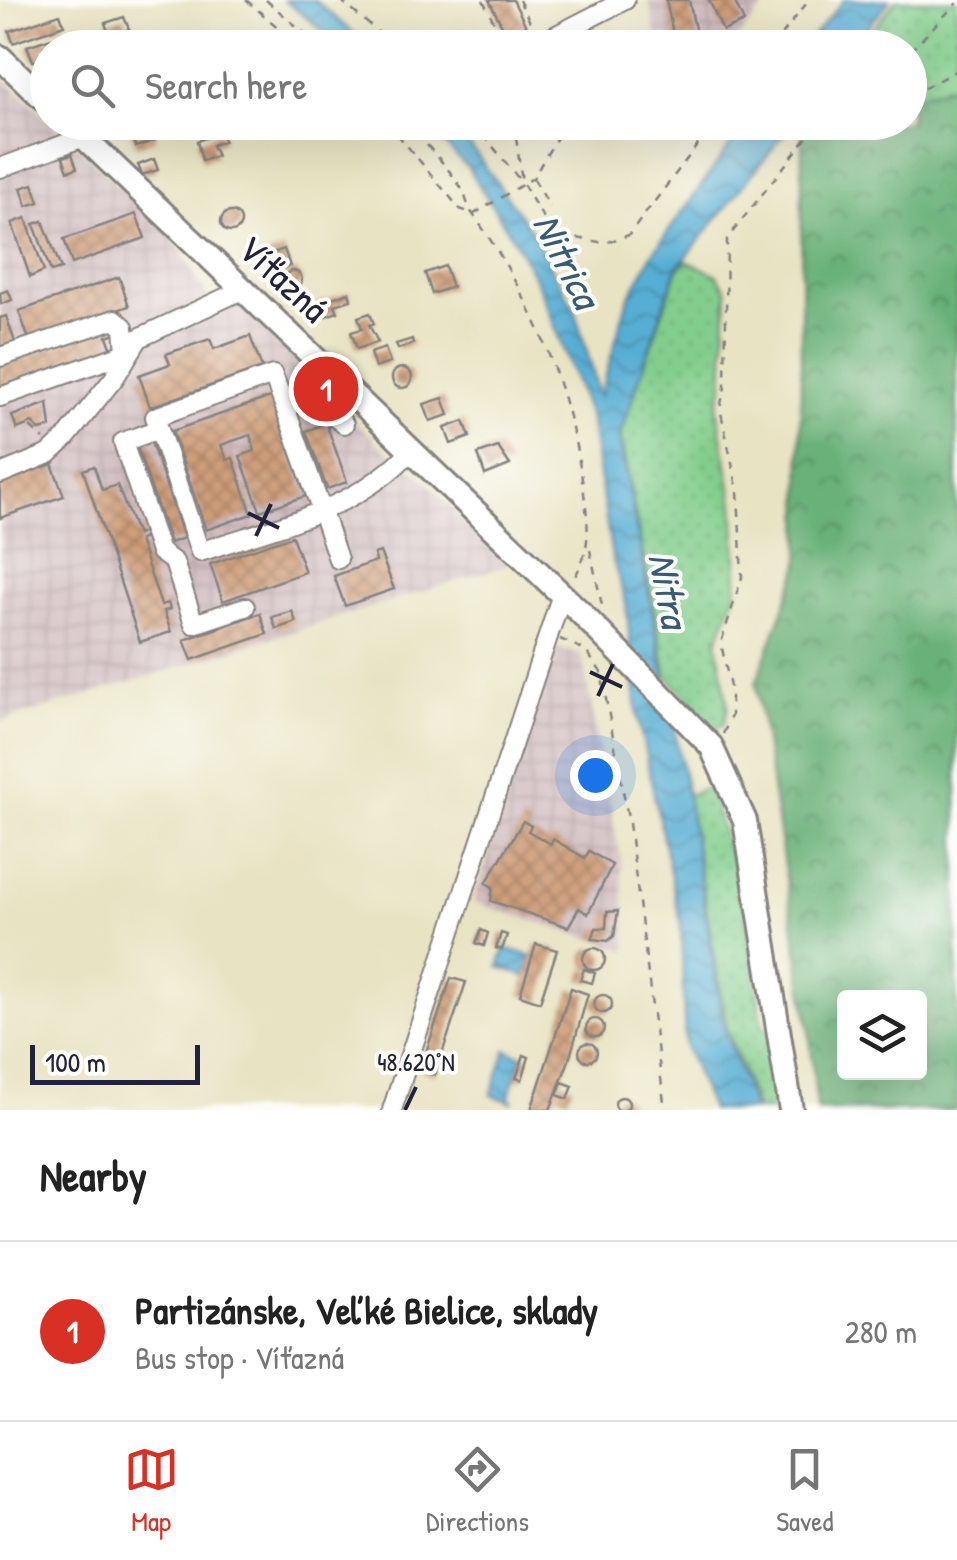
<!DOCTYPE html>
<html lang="en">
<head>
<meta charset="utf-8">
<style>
	:root { --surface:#fff; --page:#f6f6f6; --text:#222; --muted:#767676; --line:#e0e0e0; --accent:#d93025 }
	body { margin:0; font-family:"Patrick Hand",sans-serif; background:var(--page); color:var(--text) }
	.controls { position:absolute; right:30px; bottom:30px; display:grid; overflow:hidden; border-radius:10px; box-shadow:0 10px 40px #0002 }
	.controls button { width:90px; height:90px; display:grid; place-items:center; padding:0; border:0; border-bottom:2px solid var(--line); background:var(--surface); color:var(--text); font:50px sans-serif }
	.scale { position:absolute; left:30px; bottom:25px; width:170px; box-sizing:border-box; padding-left:10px; border:5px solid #22223b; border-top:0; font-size:28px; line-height:35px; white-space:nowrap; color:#22223b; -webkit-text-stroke:8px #fdfcf7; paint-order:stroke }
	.you { position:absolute; left:595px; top:775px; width:35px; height:35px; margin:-25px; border:8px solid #fff; border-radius:50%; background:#1a73e8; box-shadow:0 0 0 15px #1a73e833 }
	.badge { display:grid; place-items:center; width:65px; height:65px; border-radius:50%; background:var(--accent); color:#fff; font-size:32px; font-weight:700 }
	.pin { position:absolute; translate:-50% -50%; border:5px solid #fff; box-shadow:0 2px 10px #0006 }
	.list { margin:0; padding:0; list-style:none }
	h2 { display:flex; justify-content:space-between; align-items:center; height:130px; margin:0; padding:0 40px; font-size:42px }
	h2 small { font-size:32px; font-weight:400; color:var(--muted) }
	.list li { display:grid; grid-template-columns:65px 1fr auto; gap:30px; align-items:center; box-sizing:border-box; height:180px; padding:0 40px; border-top:2px solid var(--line) }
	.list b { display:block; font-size:38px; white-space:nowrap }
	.list p { margin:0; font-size:32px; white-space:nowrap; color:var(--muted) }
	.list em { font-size:32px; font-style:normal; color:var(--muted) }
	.icon { flex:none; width:55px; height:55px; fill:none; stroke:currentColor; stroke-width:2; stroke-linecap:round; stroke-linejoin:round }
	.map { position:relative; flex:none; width:957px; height:1110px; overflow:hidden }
	.search { position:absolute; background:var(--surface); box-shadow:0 10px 40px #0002; left:30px; right:30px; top:30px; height:110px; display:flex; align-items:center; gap:25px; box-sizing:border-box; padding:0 35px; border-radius:55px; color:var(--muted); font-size:38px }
	.sheet { height:310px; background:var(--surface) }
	nav { display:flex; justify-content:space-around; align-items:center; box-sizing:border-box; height:140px; border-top:2px solid var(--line); background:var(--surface); font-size:28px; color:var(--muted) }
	nav a { display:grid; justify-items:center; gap:5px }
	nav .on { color:var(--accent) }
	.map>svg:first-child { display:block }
	.industrial { fill:url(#industrial-grid) }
	.grass { fill:url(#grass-dots); stroke:#527864; stroke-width:2.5 }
	.forest { fill:url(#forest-crowns); stroke:#466a5a; stroke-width:2.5; fill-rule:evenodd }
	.water { fill:url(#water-waves); stroke:#3c6888; stroke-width:2.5 }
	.building { fill:url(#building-cross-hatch) }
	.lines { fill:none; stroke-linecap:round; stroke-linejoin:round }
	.minor-casing { stroke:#85827e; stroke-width:22 }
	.major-casing { stroke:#85827e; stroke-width:28 }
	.path { stroke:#85827e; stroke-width:2.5; stroke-dasharray:8 8; stroke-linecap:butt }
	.minor { stroke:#fff; stroke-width:18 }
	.major { stroke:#fff; stroke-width:22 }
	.major-bridge-casing { stroke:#85827e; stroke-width:28; stroke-linecap:butt }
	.major-bridge { stroke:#fff; stroke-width:22 }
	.ticks { fill:none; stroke:#22223b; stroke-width:4 }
	.labels { text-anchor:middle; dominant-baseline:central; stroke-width:8; stroke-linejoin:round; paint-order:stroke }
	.street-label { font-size:38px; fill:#22223b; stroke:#fdfcf7 }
	.water-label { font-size:40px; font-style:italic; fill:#375a78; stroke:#fdfcf7 }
	.ticks-label { font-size:25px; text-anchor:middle; fill:#22223b; stroke:#fdfcf7; stroke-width:8; stroke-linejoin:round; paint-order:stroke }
</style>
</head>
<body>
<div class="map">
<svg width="957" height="1110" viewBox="0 0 957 1110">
	<defs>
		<pattern id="industrial-grid" width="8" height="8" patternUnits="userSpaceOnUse" patternTransform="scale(2.5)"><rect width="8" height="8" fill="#d2bec1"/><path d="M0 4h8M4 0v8" fill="none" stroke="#b4a3a7"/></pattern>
		<pattern id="grass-dots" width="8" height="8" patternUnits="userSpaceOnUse" patternTransform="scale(2.5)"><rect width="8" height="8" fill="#82ce8c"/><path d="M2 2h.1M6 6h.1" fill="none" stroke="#70b17a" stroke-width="1.8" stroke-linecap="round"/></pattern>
		<pattern id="forest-crowns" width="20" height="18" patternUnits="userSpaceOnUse" patternTransform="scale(2.5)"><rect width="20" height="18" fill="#69b178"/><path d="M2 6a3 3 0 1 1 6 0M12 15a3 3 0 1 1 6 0" fill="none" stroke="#569064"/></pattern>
		<pattern id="water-waves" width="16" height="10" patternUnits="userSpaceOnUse" patternTransform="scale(2.5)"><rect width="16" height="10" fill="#57aed4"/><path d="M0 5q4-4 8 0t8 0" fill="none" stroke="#488dad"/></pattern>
		<pattern id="building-cross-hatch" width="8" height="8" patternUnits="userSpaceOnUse" patternTransform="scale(2.5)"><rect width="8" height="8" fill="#cf9e79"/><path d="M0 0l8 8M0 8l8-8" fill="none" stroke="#a88064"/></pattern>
	</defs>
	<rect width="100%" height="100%" fill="#fdfcf7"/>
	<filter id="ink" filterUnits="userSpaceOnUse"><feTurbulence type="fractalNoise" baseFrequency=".01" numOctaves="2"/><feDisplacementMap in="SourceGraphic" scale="20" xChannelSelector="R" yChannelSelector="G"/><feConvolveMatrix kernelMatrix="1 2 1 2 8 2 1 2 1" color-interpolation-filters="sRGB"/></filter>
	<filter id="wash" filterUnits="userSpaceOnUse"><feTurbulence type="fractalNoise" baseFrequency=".0048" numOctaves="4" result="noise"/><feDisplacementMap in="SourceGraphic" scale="40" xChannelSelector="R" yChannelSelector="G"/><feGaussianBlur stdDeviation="2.25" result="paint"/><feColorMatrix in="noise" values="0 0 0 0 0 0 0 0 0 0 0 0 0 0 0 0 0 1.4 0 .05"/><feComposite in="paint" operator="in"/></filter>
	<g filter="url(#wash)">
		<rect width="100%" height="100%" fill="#e8e3c2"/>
		<g class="industrial">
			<polygon points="649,0 770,0 729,48 658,47"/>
			<polygon points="0,75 170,232 208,297 205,299 211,316 244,302 297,353 314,382 404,467 417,472 508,565 0,722"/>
			<polygon points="549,647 581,654 621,860 627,950 473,902 530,727 527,720"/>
		</g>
		<g class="grass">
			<polygon points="896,0 957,0 957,85 910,96 910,48 859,47"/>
			<polygon points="685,260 717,275 727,291 723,387 717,408 734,504 738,572 736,593 717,642 728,707 724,724 715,729 667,676 620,435 677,271"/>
			<polygon points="709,787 740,886 763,1027 775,1034 784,1110 757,1110 727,1029 687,795"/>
		</g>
		<path class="forest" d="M 957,85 L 957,1110 L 817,1110 L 809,1028 L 756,683 L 800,564 L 802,123 L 910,122 L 910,96 ZM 844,998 L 920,998 L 920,1072 L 844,1072 Z"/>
		<g class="water">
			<polygon points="284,0 315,0 369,47 343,47"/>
			<polygon points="844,0 890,0 852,47 804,47"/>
			<polygon points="424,123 454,123 531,230 574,308 600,396 627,301 653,253 746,123 793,123 676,270 619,437 685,783 724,1029 754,1110 711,1110 685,1046 681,925 637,713 626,603 612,557 590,418 538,284 515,241 468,168"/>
			<polygon points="505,948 532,956 526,976 499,967"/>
			<polygon points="506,1050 523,1056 509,1096 512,1102 491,1095"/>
		</g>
		<g id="blocks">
			<g class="building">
				<polygon points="489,0 513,0 533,40 513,48"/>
				<polygon points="666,0 689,0 699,48 676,48"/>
				<polygon points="709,0 734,0 744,22 723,31"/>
				<polygon points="60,14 64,25 13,43 9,31"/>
				<polygon points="124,17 129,29 122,32 124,38 112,43 105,23"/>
				<polygon points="51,38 53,43 44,47 46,61 33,61 27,46"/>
				<polygon points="115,122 139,122 139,123 118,131"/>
				<polygon points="154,122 167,123 155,127 156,140 136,147 130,131"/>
				<polygon points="221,132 224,141 212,145 217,156 202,161 197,141"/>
				<polygon points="72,154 77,168 68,171 63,157"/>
				<polygon points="154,159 158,170 142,175 138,165"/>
				<polygon points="33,184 39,202 27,206 21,188"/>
				<circle cx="231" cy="222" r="10"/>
				<polygon points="136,214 145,238 72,264 64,239"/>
				<polygon points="26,218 44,271 30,277 12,223"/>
				<polygon points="43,221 61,269 51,272 34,224"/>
				<polygon points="284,249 290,266 270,273 264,256"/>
				<polygon points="445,266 452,287 432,294 425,273"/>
				<circle cx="293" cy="280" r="9"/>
				<polygon points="119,277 129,306 29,340 19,311"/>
				<polygon points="8,290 12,300 1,304 0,293"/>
				<polygon points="349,292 351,300 335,305 338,312 320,318 315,304"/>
				<polygon points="370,313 374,324 369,325 378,342 357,349 351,332 362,329 358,317"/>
				<polygon points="6,316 16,345 0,350 0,318"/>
				<polygon points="114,327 116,333 107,336 112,350 0,388 0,366"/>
				<polygon points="250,336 262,368 150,407 139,375 170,364 166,354 210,339 214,349"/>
				<polygon points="412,339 413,344 398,349 396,344"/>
				<polygon points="385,348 390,363 375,368 370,353"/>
				<circle cx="402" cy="378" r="10"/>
				<polygon points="271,397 306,496 260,511 240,456 255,451 250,435 221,445 227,460 233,458 252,514 206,530 172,431"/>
				<polygon points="443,398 449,415 430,421 424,404"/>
				<polygon points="48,403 51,427 39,430 32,423 17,429 12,416"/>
				<polygon points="464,421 470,437 451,444 445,428"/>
				<polygon points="326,423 347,482 327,489 306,431"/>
				<polygon points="150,439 184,538 170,543 136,444"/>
				<polygon points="498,447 510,465 485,475 478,454"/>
				<polygon points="52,464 64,496 0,518 0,483"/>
				<polygon points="94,466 102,490 117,485 137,535 143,532 145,538 139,540 161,605 168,603 170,609 164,611 171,632 140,642 83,470"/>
				<polygon points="292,536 305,572 223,601 210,564"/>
				<polygon points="380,552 394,589 345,606 334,576 376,561 374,554"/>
				<polygon points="292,611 296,622 276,629 272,617"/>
				<polygon points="260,613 267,634 192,660 184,640"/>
				<polygon points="523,821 531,826 528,831 551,844 553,839 585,858 589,851 612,865 588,914 579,908 568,927 491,901 493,887 486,883"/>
				<polygon points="618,911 614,936 608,941 592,939 596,928 606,928 607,912"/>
				<polygon points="481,930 488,933 484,946 476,943"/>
				<polygon points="501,933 507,935 502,950 496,948"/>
				<polygon points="536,944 557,950 540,1002 520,995"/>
				<circle cx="594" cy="959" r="11"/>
				<polygon points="584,969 595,973 592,983 580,980"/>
				<polygon points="451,978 466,982 435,1075 420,1070"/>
				<polygon points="571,988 588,994 569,1060 550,1110 531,1110"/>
				<circle cx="603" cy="1004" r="9"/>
				<circle cx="595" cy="1028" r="9"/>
				<circle cx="588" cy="1052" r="9"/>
				<polygon points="524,1055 529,1057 522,1080 516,1078"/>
				<polygon points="562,1082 573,1086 568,1099 557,1095"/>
				<circle cx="622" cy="1104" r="7"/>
			</g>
		</g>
	</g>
	<g filter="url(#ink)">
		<use href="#blocks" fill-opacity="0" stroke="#85827e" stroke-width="2.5"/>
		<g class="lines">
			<defs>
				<g id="minor">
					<polyline points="531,48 625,0"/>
					<polyline points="0,168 84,137"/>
					<polyline points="0,357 115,319 124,327 126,353"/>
					<polyline points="0,397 126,353"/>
					<polyline points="284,402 304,394 344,424"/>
					<polyline points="159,429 123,442 160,552 174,562 194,624 245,607"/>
					<polyline points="0,474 49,454 65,439 115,377 139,338 244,289"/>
					<path d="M 338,559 C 317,497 296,436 273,375 L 155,417 L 200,552 C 275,526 359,510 412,449"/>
					<polyline points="392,1110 562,594"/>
				</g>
				<g id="major">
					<polyline points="0,57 48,103"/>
					<polyline points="68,122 579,611"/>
					<polyline points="711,746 745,821 791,1110"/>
				</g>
			</defs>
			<use href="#minor" class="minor-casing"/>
			<use href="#major" class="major-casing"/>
			<g class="path">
				<polyline points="246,0 302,48"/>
				<polyline points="266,0 322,48"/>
				<polyline points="340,0 397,48"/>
				<polyline points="483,0 507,48"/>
				<polyline points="519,0 534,30"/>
				<polyline points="772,48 809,0"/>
				<polyline points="910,51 957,3"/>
				<polyline points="910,96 957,70"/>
				<polyline points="387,122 460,209 474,214 533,178 566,122"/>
				<path d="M 405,122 C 424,142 445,163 460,186 C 466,195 467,206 472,213 C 529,292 567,382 582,479 C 587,517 595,547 572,581"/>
				<polyline points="473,122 523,184 545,221 565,236 605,243 629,235 715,122"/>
				<polyline points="514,122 522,182"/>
				<polyline points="534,179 550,207"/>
				<polyline points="30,427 44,439"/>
				<polyline points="590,550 603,610"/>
				<polyline points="560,639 585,650 601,672 629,823 665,1110"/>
				<polyline points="723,734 731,716 731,692 721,643 742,577 738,491 720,408 725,387 727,239 808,136 825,122"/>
			</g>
			<use href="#minor" class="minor"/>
			<use href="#major" class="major"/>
			<defs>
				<polyline id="major-bridge" points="579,611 711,746"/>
			</defs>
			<use href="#major-bridge" class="major-bridge-casing"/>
			<use href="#major-bridge" class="major-bridge"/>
		</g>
	</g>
	<path class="ticks" d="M 248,513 L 279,528M 256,536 L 271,504M 590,672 L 622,687M 598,696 L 613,664M 405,1110 L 416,1087"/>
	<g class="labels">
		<g class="street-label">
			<text transform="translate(284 278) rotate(43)">Víťazná</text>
		</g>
		<g class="water-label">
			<text transform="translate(568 260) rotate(63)">Nitrica</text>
			<text transform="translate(670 590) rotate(79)">Nitra</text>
		</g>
	</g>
	<g class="ticks-label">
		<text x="416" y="1071">48.620°N</text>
	</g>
</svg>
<div class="controls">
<button><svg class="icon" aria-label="layers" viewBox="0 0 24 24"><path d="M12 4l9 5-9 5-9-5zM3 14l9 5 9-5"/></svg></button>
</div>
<div class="scale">100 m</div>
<div class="you"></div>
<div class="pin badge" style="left:326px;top:389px">1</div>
<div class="search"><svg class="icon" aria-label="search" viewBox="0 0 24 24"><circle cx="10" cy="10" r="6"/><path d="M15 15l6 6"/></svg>Search here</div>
</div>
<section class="sheet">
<h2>Nearby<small></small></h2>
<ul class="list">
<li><span class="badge">1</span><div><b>Partizánske, Veľké Bielice, sklady</b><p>Bus stop · Víťazná</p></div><em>280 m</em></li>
</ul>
</section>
<nav>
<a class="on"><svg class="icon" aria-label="map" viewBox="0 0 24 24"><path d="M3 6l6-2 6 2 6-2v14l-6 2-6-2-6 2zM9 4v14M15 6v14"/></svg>Map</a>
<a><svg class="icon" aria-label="directions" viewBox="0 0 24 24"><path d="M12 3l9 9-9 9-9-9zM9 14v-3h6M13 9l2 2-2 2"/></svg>Directions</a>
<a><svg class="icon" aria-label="saved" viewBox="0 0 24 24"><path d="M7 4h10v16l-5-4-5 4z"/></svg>Saved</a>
</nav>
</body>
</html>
